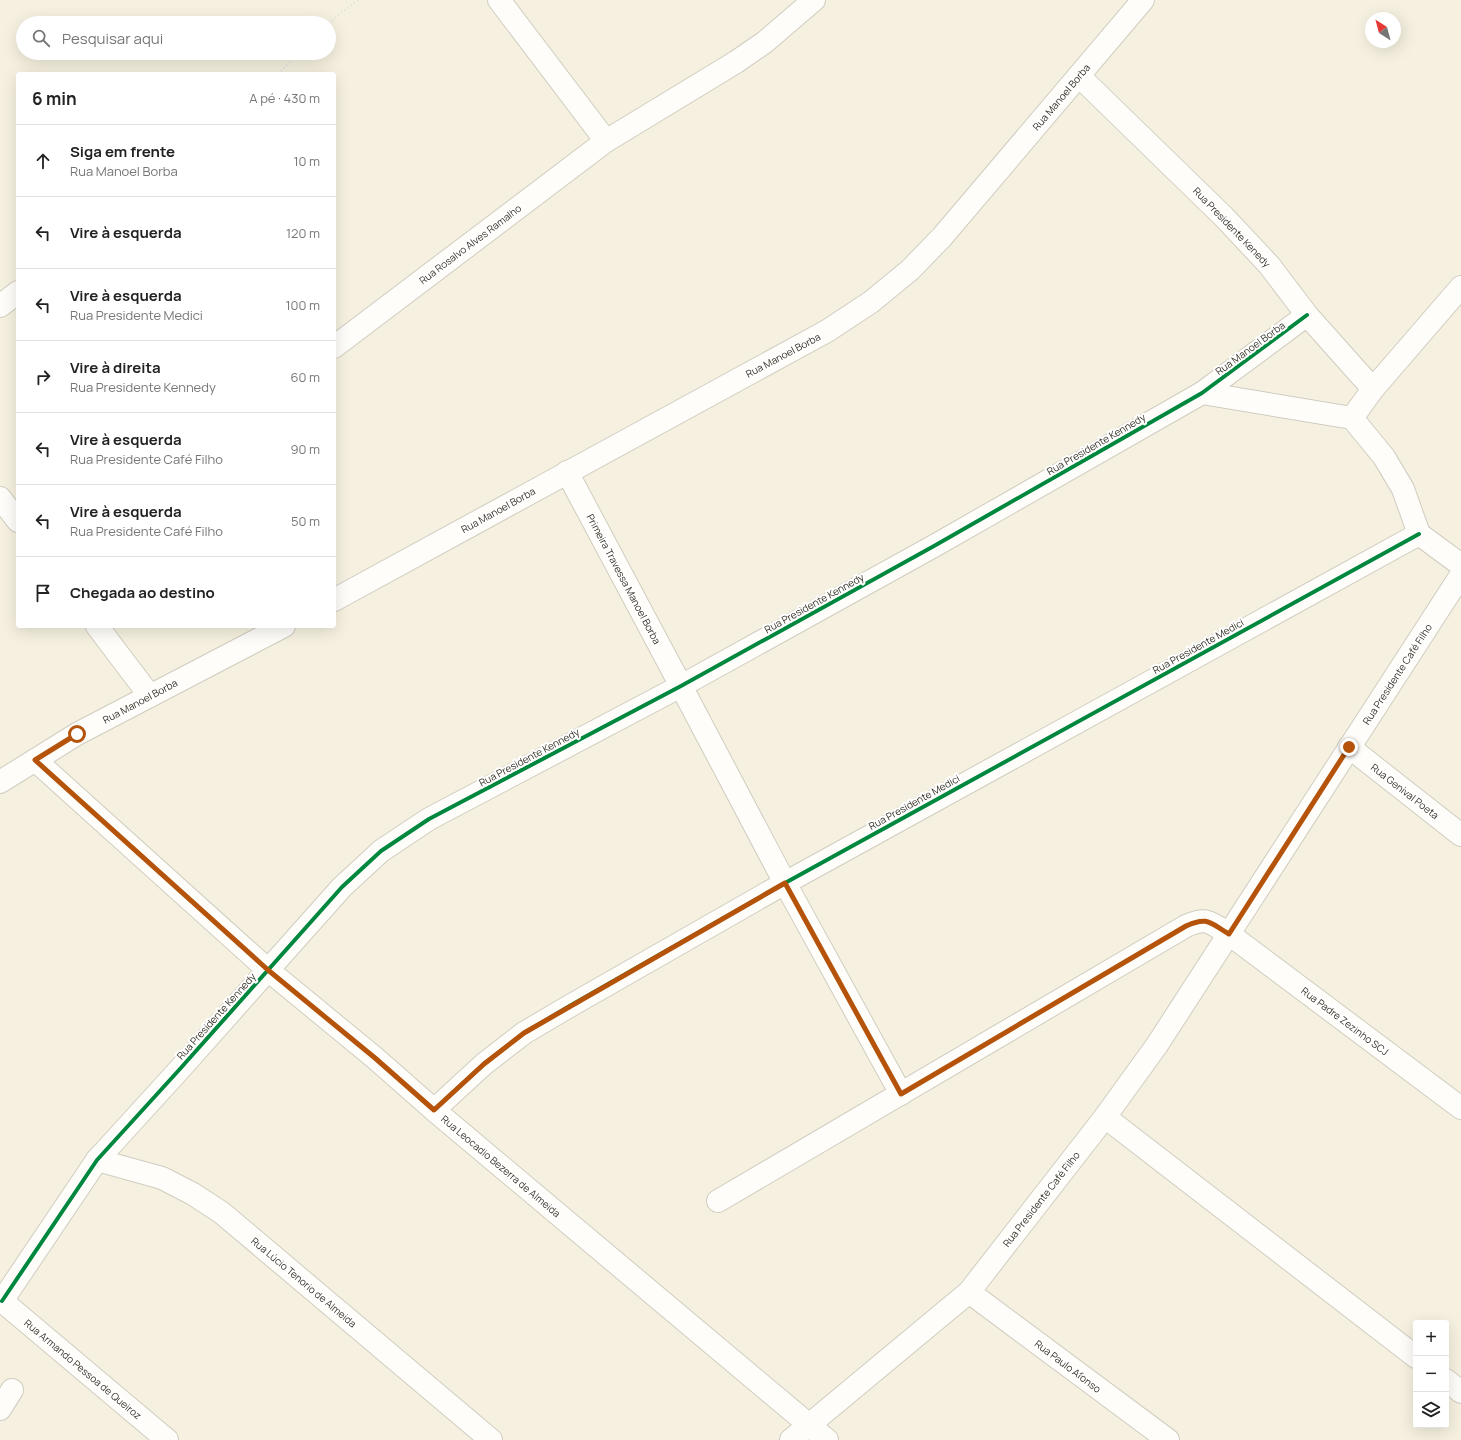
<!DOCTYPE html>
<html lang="pt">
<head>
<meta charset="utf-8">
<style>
	:root { --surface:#fff; --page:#f6f6f6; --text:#222; --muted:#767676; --line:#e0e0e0 }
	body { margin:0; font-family:Manrope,sans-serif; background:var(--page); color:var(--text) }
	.controls { position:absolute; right:12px; bottom:12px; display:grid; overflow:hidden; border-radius:4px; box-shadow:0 4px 16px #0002 }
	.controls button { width:36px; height:36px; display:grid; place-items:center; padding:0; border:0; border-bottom:1px solid var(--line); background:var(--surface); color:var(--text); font:20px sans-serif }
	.compass { position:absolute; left:1365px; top:12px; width:36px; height:36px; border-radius:50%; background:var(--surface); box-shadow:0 4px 16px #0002; rotate:324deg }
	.stop { position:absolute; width:12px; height:12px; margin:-9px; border:3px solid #b45309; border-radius:50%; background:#fff }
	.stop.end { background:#b45309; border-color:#fff; box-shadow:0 1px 4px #0008 }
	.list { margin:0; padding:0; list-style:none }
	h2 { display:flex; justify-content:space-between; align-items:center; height:52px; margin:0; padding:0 16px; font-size:17px }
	h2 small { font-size:13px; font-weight:400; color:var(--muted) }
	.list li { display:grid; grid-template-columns:26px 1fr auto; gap:12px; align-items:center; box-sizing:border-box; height:72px; padding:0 16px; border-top:1px solid var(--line) }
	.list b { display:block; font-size:15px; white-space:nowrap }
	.list p { margin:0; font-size:13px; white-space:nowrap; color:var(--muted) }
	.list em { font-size:13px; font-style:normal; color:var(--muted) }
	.icon { flex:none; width:22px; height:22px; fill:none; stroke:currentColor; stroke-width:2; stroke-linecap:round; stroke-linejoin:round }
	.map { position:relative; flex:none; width:1461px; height:1440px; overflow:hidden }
	.search { position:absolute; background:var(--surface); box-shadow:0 4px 16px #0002; left:16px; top:16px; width:320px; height:44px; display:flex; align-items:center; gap:10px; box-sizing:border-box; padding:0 14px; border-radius:22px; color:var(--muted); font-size:15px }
	.panel { position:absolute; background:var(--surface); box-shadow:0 4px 16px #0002; left:16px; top:72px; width:320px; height:556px; border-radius:4px }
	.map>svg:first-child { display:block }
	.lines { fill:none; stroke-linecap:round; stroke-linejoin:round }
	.street-casing { stroke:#d0cdc0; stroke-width:24 }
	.path { stroke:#e1e0db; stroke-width:2.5; stroke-dasharray:1 3; stroke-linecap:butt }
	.street { stroke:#fefdfa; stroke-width:22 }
	.cycleway-casing { stroke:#fff; stroke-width:6 }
	.cycleway { stroke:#00873e; stroke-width:4 }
	.route { stroke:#b45309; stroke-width:5 }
	.labels { text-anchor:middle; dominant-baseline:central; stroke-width:4; stroke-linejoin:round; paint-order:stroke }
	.street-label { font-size:10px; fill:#373428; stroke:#fff }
</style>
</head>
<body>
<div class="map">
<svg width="1461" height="1440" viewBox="0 0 1461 1440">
	<rect width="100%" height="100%" fill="#f5f0df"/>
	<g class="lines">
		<defs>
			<g id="street">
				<polyline points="499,0 606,141"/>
				<polyline points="1079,76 1224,217 1269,265 1307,315 1373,389"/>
				<polyline points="0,306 18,292"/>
				<polyline points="334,347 606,141 736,62 765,42 814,0"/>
				<polyline points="1202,393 1352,418 1384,457 1403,489 1419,534"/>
				<polyline points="1352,418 1373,389 1461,287"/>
				<polyline points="567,472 681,686 785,883 901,1094"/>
				<polyline points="0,498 18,521"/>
				<polyline points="1419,534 1461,565"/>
				<polyline points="334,600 827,331 871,302 910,270 942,237 1143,0"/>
				<polyline points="97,626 150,696"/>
				<polyline points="1349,747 1461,835"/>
				<polyline points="35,760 268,970 375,1058 434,1110 827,1440"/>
				<polyline points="0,782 77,734 284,626"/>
				<polyline points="434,1110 484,1064 524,1033 568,1007 785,883 1419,534"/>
				<polyline points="1105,1117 1416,1357"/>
				<polyline points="97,1160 162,1178 193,1194 222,1213 491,1440"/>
				<path d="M 718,1201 L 1186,926 C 1208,916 1210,923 1229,934 L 1461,1108"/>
				<polyline points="969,1292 1168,1440"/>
				<polyline points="2,1301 97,1160 179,1070 342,887 381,851 429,819 681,686 934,546 1202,393 1307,315"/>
				<polyline points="0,1303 2,1301 167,1440"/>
				<polyline points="1446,1380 1461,1392"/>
				<polyline points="0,1409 12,1390"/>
				<polyline points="791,1440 969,1292 1105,1117 1157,1045 1461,575"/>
			</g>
		</defs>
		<use href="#street" class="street-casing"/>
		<g class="path">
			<polyline points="329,23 337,16 358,0"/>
			<polyline points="278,74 299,53"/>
		</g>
		<use href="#street" class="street"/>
		<defs>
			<g id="cycleway">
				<polyline points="434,1110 484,1064 524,1033 568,1007 785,883 1419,534"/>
				<polyline points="2,1301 97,1160 179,1070 342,887 381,851 429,819 681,686 934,546 1202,393 1307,315"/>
			</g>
		</defs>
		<use href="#cycleway" class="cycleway-casing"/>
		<use href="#cycleway" class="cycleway"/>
	</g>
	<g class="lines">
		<path class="route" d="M 77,734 L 35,760 L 268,970 L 375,1058 L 434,1110 L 484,1064 L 524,1033 L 785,883 L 901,1094 L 1186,926 C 1208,916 1210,923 1229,934 L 1349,747"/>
	</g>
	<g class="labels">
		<g class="street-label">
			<text transform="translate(1061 97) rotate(-50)">Rua Manoel Borba</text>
			<text transform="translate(1232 227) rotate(46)">Rua Presidente Kenedy</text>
			<text transform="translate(470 244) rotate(-37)">Rua Rosalvo Alves Ramalho</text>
			<text transform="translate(1250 348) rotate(-36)">Rua Manoel Borba</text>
			<text transform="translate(783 355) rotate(-28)">Rua Manoel Borba</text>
			<text transform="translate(1096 444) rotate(-30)">Rua Presidente Kennedy</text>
			<text transform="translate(498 510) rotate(-29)">Rua Manoel Borba</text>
			<text transform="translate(624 579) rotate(62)">Primeira Travessa Manoel Borba</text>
			<text transform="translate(814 603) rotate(-29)">Rua Presidente Kennedy</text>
			<text transform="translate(1198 646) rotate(-29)">Rua Presidente Medici</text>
			<text transform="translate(1397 674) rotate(-57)">Rua Presidente Café Filho</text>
			<text transform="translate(140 701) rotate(-28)">Rua Manoel Borba</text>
			<text transform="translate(529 757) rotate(-28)">Rua Presidente Kennedy</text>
			<text transform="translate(1405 791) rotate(38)">Rua Genival Poeta</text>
			<text transform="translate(914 802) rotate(-29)">Rua Presidente Medici</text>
			<text transform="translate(216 1016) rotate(-48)">Rua Presidente Kennedy</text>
			<text transform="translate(1345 1021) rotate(37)">Rua Padre Zezinho SCJ</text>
			<text transform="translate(501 1166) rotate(40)">Rua Leocadio Bezerra de Almeida</text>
			<text transform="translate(1041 1199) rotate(-52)">Rua Presidente Café Filho</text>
			<text transform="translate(304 1282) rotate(40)">Rua Lúcio Tenorio de Almeida</text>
			<text transform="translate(1068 1366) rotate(37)">Rua Paulo Afonso</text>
			<text transform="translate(83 1369) rotate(40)">Rua Armando Pessoa de Queiroz</text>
		</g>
	</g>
</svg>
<div class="controls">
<button>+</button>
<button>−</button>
<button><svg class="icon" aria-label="layers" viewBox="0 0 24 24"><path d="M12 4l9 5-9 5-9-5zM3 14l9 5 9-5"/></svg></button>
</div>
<svg class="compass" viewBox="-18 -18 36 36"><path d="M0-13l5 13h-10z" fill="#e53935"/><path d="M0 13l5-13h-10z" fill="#767676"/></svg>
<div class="stop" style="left:77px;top:734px"></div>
<div class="stop end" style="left:1349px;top:747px"></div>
<div class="search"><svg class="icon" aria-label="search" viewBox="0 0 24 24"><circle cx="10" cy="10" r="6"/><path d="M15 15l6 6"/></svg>Pesquisar aqui</div>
<section class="panel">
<h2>6 min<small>A pé · 430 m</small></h2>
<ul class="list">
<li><svg class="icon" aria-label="ahead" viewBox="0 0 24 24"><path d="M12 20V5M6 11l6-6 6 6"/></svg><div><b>Siga em frente</b><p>Rua Manoel Borba</p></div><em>10 m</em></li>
<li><svg class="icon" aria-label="left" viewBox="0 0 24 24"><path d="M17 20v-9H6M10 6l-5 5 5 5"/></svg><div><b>Vire à esquerda</b></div><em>120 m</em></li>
<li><svg class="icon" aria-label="left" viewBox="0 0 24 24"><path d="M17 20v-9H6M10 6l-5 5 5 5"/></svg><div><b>Vire à esquerda</b><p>Rua Presidente Medici</p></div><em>100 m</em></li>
<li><svg class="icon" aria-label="right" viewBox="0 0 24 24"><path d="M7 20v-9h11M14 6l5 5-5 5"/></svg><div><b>Vire à direita</b><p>Rua Presidente Kennedy</p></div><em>60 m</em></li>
<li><svg class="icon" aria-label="left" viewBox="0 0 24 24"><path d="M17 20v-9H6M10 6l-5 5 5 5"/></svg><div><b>Vire à esquerda</b><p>Rua Presidente Café Filho</p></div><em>90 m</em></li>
<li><svg class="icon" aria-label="left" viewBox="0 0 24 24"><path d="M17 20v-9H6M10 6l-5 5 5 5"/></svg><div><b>Vire à esquerda</b><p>Rua Presidente Café Filho</p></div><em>50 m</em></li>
<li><svg class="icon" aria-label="arrive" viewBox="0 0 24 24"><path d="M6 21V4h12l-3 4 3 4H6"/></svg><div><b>Chegada ao destino</b></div></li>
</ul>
</section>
</div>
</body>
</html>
